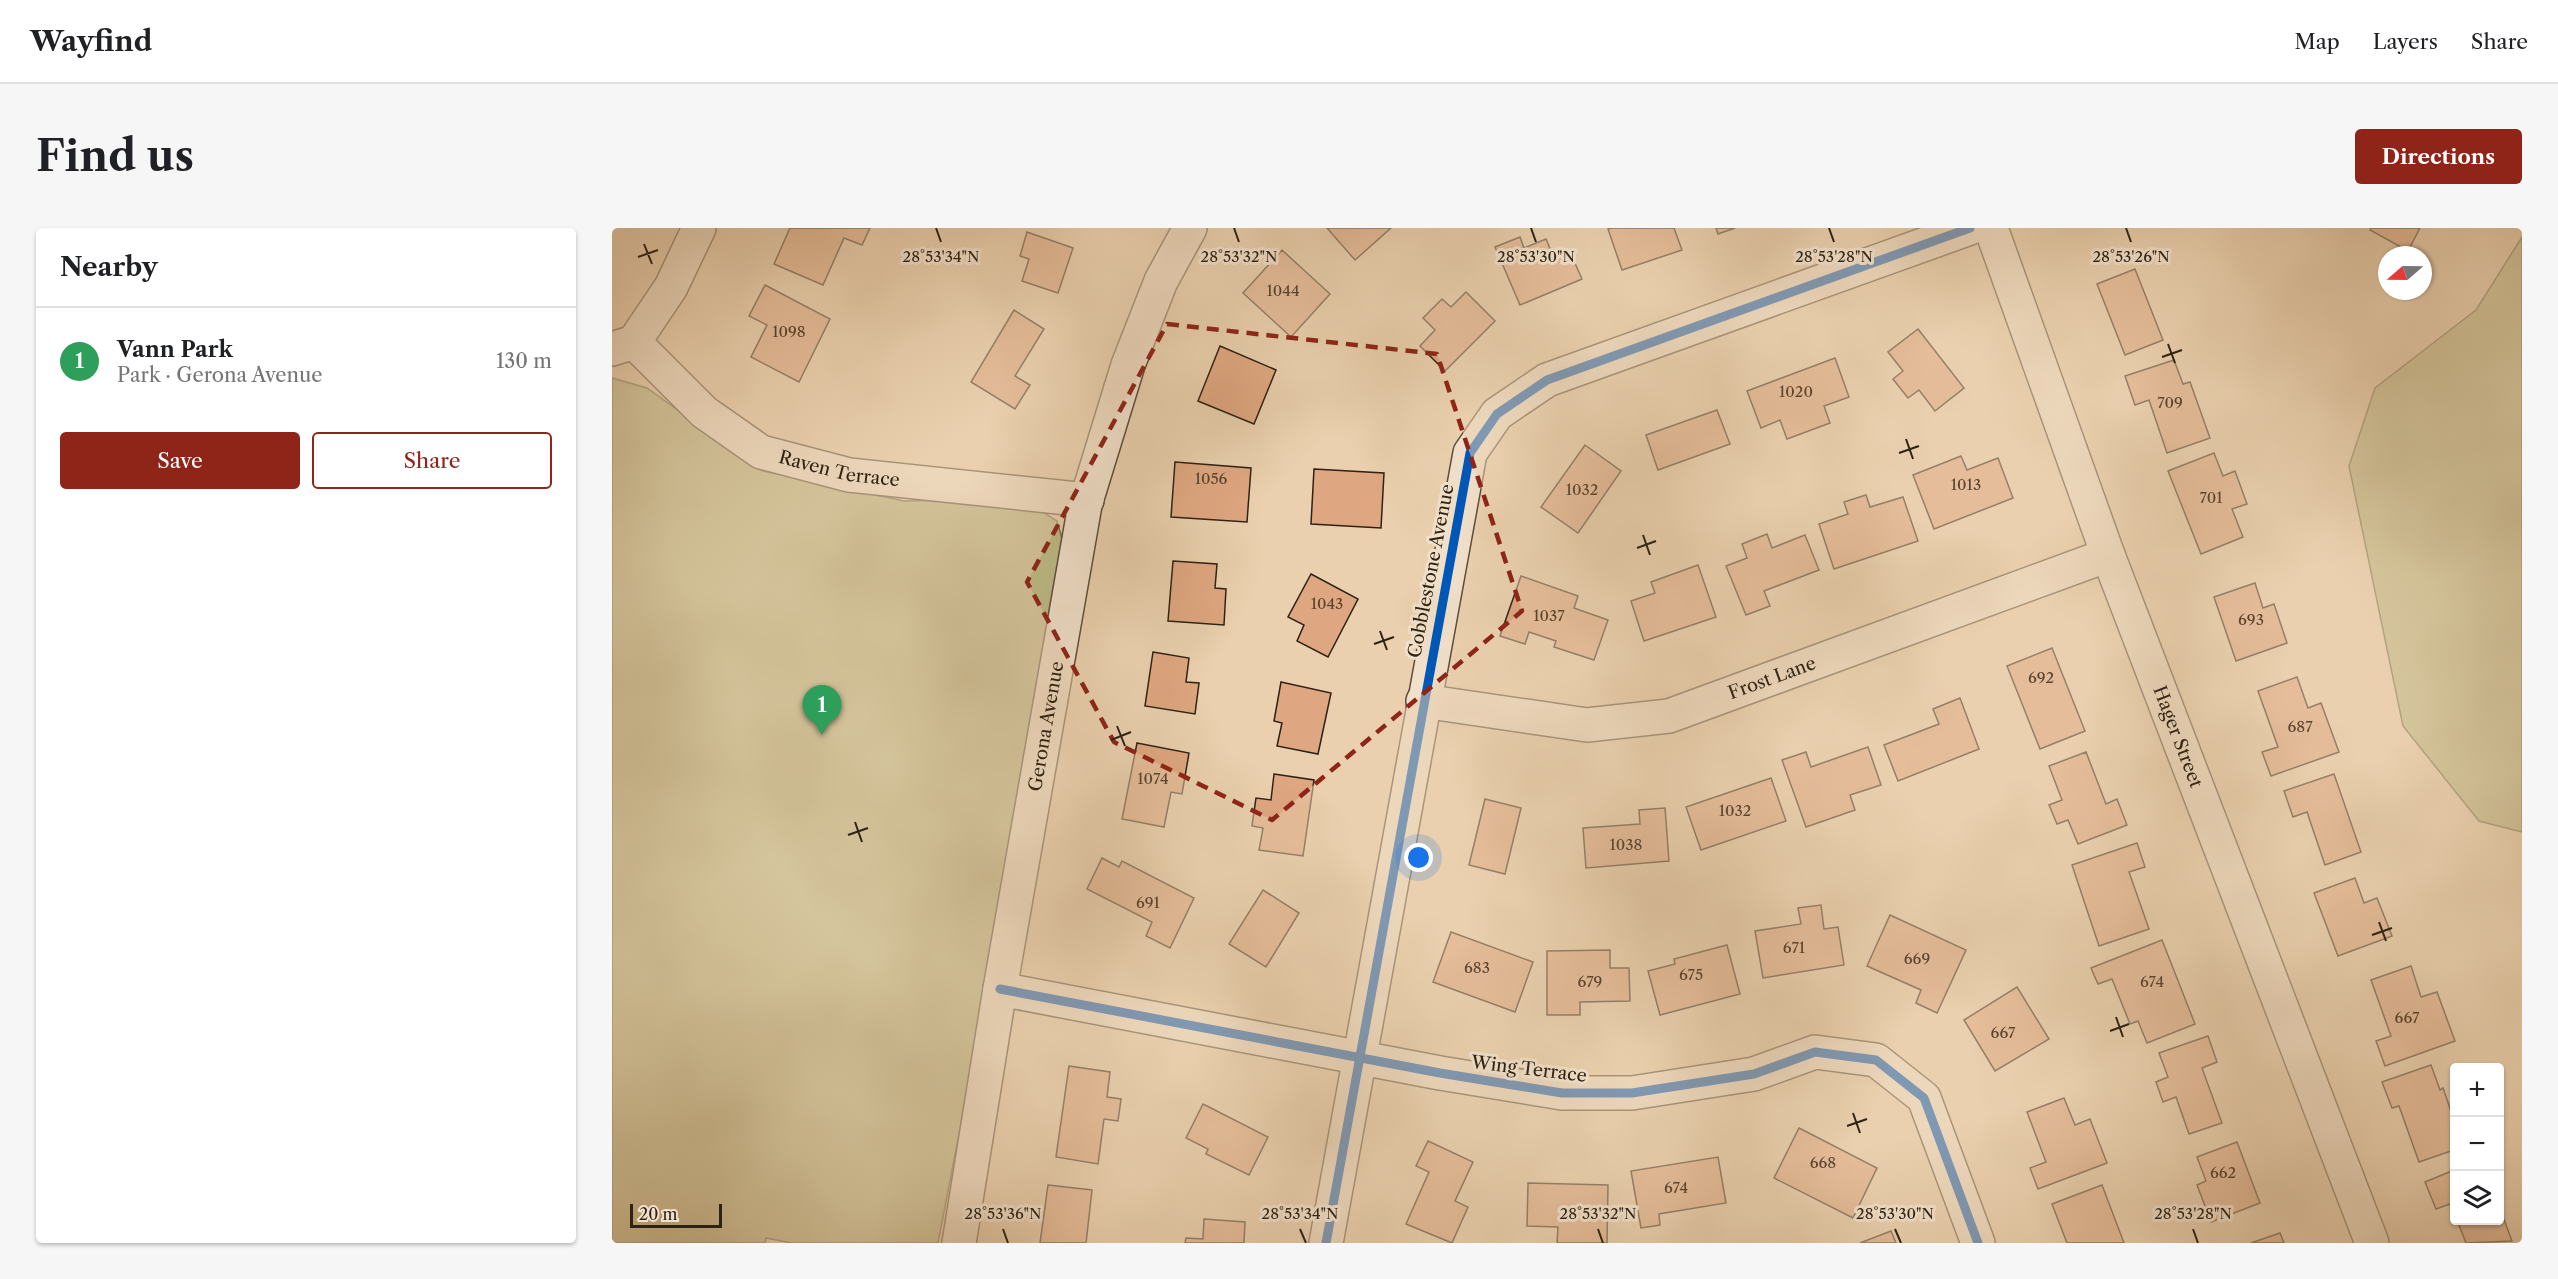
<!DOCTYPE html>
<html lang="en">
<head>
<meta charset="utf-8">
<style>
	:root { --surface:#fff; --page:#f6f6f6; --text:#202124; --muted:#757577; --line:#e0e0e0; --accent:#8f2418 }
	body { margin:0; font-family:"Libre Caslon Text",serif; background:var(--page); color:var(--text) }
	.controls { position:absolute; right:18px; bottom:18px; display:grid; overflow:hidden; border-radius:6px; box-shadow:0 2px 4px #0004 }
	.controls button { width:54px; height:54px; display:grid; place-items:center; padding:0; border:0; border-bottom:2px solid var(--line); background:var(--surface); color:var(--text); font:30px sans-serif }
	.compass { position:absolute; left:1766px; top:18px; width:54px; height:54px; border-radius:50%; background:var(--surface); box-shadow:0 2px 4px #0004; rotate:250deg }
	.scale { position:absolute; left:18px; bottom:15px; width:92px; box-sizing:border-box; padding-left:6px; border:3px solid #2d2213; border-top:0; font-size:16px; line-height:21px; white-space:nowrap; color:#2d2213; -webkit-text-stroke:4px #f1e0ca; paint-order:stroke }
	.you { position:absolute; left:807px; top:630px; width:21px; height:21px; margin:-15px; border:4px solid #fff; border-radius:50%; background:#1a73e8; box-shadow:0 0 0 9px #1a73e833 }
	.badge { display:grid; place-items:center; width:39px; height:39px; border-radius:50%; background:var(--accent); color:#fff; font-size:20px; font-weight:700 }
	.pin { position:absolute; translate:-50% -50px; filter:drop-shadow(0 2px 3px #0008) }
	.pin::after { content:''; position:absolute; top:32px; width:21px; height:18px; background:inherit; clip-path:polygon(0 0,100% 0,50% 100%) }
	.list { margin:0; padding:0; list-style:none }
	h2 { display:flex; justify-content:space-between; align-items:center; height:78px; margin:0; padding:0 24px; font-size:26px }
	h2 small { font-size:20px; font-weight:400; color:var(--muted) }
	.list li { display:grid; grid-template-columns:39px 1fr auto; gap:18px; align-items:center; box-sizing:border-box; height:108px; padding:0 24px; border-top:2px solid var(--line) }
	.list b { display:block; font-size:22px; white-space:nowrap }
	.list p { margin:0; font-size:20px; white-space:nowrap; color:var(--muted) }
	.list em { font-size:20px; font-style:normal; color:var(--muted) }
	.actions { display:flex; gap:12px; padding:18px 24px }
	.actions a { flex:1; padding:14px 0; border:2px solid var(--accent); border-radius:6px; text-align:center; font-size:21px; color:var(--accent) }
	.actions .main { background:var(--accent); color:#fff }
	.icon { flex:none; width:33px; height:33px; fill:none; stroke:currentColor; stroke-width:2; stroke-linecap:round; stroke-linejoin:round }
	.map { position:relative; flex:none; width:1910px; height:1015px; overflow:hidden; border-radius:6px }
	header { display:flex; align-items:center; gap:36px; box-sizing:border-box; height:84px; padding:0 30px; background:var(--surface); border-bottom:2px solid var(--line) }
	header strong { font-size:28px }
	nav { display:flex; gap:33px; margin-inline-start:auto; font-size:21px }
	.intro { display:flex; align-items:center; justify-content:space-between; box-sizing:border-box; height:144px; padding:0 36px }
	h1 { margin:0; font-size:42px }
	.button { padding:15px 27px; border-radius:6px; background:var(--accent); color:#fff; font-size:21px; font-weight:700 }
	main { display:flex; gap:36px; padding:0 36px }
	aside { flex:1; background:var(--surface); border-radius:6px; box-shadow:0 2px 4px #0004 }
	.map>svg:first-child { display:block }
	.green { fill:#bcb986; stroke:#746e4c; stroke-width:1.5 }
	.building { fill:#dfa781; stroke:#2d2213; stroke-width:1.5 }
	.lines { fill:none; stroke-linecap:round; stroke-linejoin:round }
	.minor-casing { stroke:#5c4e3a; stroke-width:36 }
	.minor { stroke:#f1e0ca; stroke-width:33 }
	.cycleway-casing { stroke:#f1e0ca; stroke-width:13 }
	.cycleway { stroke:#0057b8; stroke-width:9 }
	.marked { fill:none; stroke:#8f2418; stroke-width:4.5; stroke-dasharray:12 8; stroke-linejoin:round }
	.ticks { fill:none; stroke:#2d2213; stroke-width:2 }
	.labels { text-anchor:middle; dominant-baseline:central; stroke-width:6; stroke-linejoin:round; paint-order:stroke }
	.number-label { font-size:15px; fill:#5a432e }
	.street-label { font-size:18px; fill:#2d2213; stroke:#f1e0ca }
	.ticks-label { font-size:15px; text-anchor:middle; fill:#2d2213; stroke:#f1e0ca; stroke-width:6; stroke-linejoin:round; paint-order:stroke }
</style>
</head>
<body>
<header>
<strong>Wayfind</strong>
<nav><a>Map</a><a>Layers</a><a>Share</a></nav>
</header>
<div class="intro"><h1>Find us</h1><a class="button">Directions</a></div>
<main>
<aside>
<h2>Nearby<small></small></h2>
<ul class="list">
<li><span class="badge" style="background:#2e9e5b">1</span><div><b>Vann Park</b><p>Park · Gerona Avenue</p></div><em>130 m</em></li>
</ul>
<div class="actions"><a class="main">Save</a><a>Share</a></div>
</aside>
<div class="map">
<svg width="1910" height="1015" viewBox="0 0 1910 1015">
	<rect width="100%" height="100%" fill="#ead0ae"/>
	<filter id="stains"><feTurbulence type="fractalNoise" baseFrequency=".00333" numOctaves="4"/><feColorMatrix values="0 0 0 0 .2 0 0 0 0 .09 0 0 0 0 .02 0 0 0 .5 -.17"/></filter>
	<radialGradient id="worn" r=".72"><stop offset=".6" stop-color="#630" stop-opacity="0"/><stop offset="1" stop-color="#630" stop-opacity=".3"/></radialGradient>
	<g class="green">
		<polygon points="1910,9 1910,604 1867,593 1791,498 1737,238 1763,160 1864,82"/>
		<polygon points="0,150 35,160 151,243 292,273 410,271 445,293 451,314 393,667 326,1015 180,1015 154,1010 153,1015 0,1015"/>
	</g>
	<g class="building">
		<polygon points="178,0 258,0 250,17 232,10 211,57 162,36"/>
		<polygon points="715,0 779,0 743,32"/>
		<polygon points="1000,0 1062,0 1070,22 1010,42 996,1"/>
		<polygon points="1104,0 1123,0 1106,6"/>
		<polygon points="1759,0 1808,0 1796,23 1758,2"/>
		<polygon points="415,4 461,20 446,65 410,53 417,31 408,28"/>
		<polygon points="908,9 912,20 934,11 942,30 958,24 970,51 908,77 883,19"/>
		<polygon points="670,22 718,66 679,109 631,65"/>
		<polygon points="1523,41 1551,112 1513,127 1485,56"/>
		<polygon points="153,57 218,91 187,154 139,129 155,97 137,88"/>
		<polygon points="854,64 883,93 833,143 808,118 823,102 811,90 830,71 839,79"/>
		<polygon points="402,82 432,101 403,148 418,157 403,181 359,154"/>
		<polygon points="1306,101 1352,160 1323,183 1307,162 1296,170 1281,151 1291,143 1276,124"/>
		<polygon points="608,118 664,142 642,196 586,173"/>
		<polygon points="1223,130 1237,169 1212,178 1218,195 1175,211 1168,192 1149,200 1135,163"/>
		<polygon points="1562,132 1571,156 1578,154 1598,210 1555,225 1537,172 1523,177 1513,148"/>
		<polygon points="1105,182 1118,216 1046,242 1034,207"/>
		<polygon points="973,217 1009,243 966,305 929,279"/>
		<polygon points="1602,225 1611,248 1623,243 1635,276 1620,281 1631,309 1589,326 1556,243"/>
		<polygon points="1349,228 1355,242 1386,230 1401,270 1322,301 1301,247"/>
		<polygon points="563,234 639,240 635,294 559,289"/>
		<polygon points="702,241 772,245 769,300 699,296"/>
		<polygon points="1254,267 1258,279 1291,269 1306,313 1222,341 1207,296 1236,286 1232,274"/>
		<polygon points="1155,306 1160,320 1193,307 1207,342 1152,363 1158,378 1134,387 1114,338 1135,330 1130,316"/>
		<polygon points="561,333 605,336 603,360 614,361 612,397 556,393"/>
		<polygon points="1086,337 1104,389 1032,413 1019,373 1043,365 1039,354"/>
		<polygon points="699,346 746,371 716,429 685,413 692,397 676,389"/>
		<polygon points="909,348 966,368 962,380 996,392 982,432 942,419 944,413 917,404 913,416 888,408"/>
		<polygon points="1643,355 1651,380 1662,376 1675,415 1624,433 1602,369"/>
		<polygon points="1440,420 1473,503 1428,521 1395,438"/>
		<polygon points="541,424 577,430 574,454 587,455 583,486 533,478"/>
		<polygon points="1685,449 1696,480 1709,475 1727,524 1659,548 1650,524 1666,519 1646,463"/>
		<polygon points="669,454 719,465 706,526 665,518 670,495 662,493"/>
		<polygon points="1348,470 1367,521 1286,553 1272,517 1327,496 1321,481"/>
		<polygon points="525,515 577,525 570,566 559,564 552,599 510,591"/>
		<polygon points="1256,519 1269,557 1238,567 1243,582 1194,599 1170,532 1194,524 1199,539"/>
		<polygon points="1474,524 1494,576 1505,571 1515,597 1466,616 1456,592 1445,596 1437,577 1450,572 1437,538"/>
		<polygon points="662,546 702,552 691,628 647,622 651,600 640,598 644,570 659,572"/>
		<polygon points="1722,546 1749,624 1713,637 1695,584 1681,589 1672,563"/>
		<polygon points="1159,550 1174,593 1089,622 1074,579"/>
		<polygon points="873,571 909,580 893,646 857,637"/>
		<polygon points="1053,580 1057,633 974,640 971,600 1028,596 1027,582"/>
		<polygon points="1525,615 1533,639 1517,644 1537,701 1487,718 1460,637"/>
		<polygon points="490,630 507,639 510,633 582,670 558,720 534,708 540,694 475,661"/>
		<polygon points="1743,650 1752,675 1765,670 1780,708 1726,728 1702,665"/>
		<polygon points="651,662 687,685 654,739 617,716"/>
		<polygon points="1209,677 1212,701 1226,699 1232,737 1151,750 1143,703 1189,696 1186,680"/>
		<polygon points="1278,687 1354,722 1325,785 1304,775 1309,762 1255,738"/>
		<polygon points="839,704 921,734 903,784 821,754"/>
		<polygon points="1550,712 1583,796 1535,815 1526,793 1518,796 1500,751 1486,756 1479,740"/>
		<polygon points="1115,717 1128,766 1048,787 1036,743 1063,736 1062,731"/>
		<polygon points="998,722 998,740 1017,740 1018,773 968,774 968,787 935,787 935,723"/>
		<polygon points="1799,738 1809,769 1825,764 1843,813 1773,838 1764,813 1779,808 1759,752"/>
		<polygon points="1405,759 1437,811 1383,843 1352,792"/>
		<polygon points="1596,808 1605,834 1590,840 1610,895 1577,906 1564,869 1551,874 1544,854 1556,849 1547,825"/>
		<polygon points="1819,837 1828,862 1831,860 1842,892 1842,922 1807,934 1787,878 1780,880 1770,854"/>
		<polygon points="457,838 498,844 495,869 509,871 506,893 492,891 486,936 444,929"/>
		<polygon points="1452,870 1463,897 1478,891 1495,935 1426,961 1418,940 1434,934 1415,884"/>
		<polygon points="591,876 656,909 637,947 594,926 596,921 574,910"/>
		<polygon points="1187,900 1265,940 1241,990 1162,950"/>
		<polygon points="816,913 861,934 843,973 856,979 840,1015 794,996 817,944 804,938"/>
		<polygon points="1625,914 1648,975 1599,994 1585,957 1594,953 1585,929"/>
		<polygon points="1106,929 1114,975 1047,986 1048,997 1029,1000 1019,943"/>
		<polygon points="1842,942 1842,986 1838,976 1824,981 1813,954"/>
		<polygon points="916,955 996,957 995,1015 945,1015 946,999 915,998"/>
		<polygon points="436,957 480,962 474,1015 428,1015"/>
		<polygon points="1490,957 1512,1015 1455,1015 1440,976"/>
		<polygon points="1888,981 1900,1013 1854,1015 1845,992 1888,992"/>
		<polygon points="592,991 633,994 632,1015 573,1015 574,1010 591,1011"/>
		<polygon points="1279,1003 1284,1015 1248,1015"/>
		<polygon points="1668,1005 1672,1015 1639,1015"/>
	</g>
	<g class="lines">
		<defs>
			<g id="minor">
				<path id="s1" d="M 1379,0 L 1496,327 L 1760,1015"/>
				<path id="s2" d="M 22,114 L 92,184 L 149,224 L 237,247 L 475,272"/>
				<polyline points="0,121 22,114 59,59 87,0"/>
				<path id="s3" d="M 811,473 L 975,497 L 1057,488 L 1496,327"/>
				<polyline points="388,761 828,845 950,865 1020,865 1142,846 1203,824 1264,832 1312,870 1366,1015"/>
				<path id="s4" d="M 347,1015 L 388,761 L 473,277 L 516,137 L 549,53 L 578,0"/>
				<polyline points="714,1015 858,225 885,186 935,152 1358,0"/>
			</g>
		</defs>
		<use href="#minor" class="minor-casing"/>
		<use href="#minor" class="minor"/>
		<defs>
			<g id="cycleway">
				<polyline points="388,761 828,845 950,865 1020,865 1142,846 1203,824 1264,832 1312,870 1366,1015"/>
				<polyline points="714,1015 858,225 885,186 935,152 1358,0"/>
			</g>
		</defs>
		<use href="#cycleway" class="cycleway-casing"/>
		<use href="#cycleway" class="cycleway"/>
	</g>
	<path d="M0 0H1910V1015H0ZM 555,96 L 825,126 L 910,383 L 660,592 L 502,514 L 415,354 Z" fill="#ead0ae" fill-opacity=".55" fill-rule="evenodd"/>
	<path class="marked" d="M 555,96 L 825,126 L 910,383 L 660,592 L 502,514 L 415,354 Z"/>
	<path class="ticks" d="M 324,0 L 329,14M 622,0 L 627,14M 919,0 L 924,14M 1217,0 L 1222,14M 1514,0 L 1519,14M 32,16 L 40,36M 26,29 L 46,22M 1556,116 L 1563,135M 1550,129 L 1570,122M 1294,211 L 1301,231M 1287,225 L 1307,218M 1031,307 L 1038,327M 1025,320 L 1044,313M 768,403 L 775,422M 762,416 L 782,409M 505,498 L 513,518M 499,512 L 519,504M 243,594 L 250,614M 236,607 L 256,600M 1767,694 L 1774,713M 1760,707 L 1780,700M 1504,789 L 1511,809M 1498,803 L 1517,796M 1241,885 L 1248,905M 1235,898 L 1255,891M 391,1001 L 396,1015M 688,1001 L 694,1015M 986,1001 L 991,1015M 1283,1001 L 1289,1015M 1581,1001 L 1586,1015"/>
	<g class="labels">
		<g class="number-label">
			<text x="671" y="62">1044</text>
			<text x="177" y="103">1098</text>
			<text x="1184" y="163">1020</text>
			<text x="1558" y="174">709</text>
			<text x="599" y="250">1056</text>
			<text x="1354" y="256">1013</text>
			<text x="970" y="261">1032</text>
			<text x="1599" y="269">701</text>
			<text x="715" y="375">1043</text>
			<text x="937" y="387">1037</text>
			<text x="1639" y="391">693</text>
			<text x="1429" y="449">692</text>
			<text x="1688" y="498">687</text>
			<text x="541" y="550">1074</text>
			<text x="1123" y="582">1032</text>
			<text x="1014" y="616">1038</text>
			<text x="536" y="674">691</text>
			<text x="1182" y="719">671</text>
			<text x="1305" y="730">669</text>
			<text x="865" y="739">683</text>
			<text x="1079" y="746">675</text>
			<text x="978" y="753">679</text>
			<text x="1540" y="753">674</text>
			<text x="1795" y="789">667</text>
			<text x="1391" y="804">667</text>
			<text x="1211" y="934">668</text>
			<text x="1611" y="944">662</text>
			<text x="1064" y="959">674</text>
		</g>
		<g class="street-label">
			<text stroke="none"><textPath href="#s2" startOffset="249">Raven Terrace</textPath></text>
			<text transform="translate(819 343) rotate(-79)">Cobblestone Avenue</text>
			<text stroke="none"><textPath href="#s3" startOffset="358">Frost Lane</textPath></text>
			<text stroke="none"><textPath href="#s4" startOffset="524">Gerona Avenue</textPath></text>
			<text stroke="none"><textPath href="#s1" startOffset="542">Hager Street</textPath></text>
			<text transform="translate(917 841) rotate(7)">Wing Terrace</text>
		</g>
	</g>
	<g class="ticks-label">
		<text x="329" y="34">28°53'34"N</text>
		<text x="627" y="34">28°53'32"N</text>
		<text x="924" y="34">28°53'30"N</text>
		<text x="1222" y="34">28°53'28"N</text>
		<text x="1519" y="34">28°53'26"N</text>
		<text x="391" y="991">28°53'36"N</text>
		<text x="688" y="991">28°53'34"N</text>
		<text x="986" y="991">28°53'32"N</text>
		<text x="1283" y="991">28°53'30"N</text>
		<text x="1581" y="991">28°53'28"N</text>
	</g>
	<rect width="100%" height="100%" filter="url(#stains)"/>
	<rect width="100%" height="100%" fill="url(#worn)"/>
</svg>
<div class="controls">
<button>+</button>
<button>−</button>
<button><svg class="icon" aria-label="layers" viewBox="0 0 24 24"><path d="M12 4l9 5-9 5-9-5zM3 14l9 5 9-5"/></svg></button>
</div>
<svg class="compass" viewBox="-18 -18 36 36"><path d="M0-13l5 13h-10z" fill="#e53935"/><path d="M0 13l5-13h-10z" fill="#757577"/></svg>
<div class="scale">20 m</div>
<div class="you"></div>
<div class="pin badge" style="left:210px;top:507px;background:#2e9e5b">1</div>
</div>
</main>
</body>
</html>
